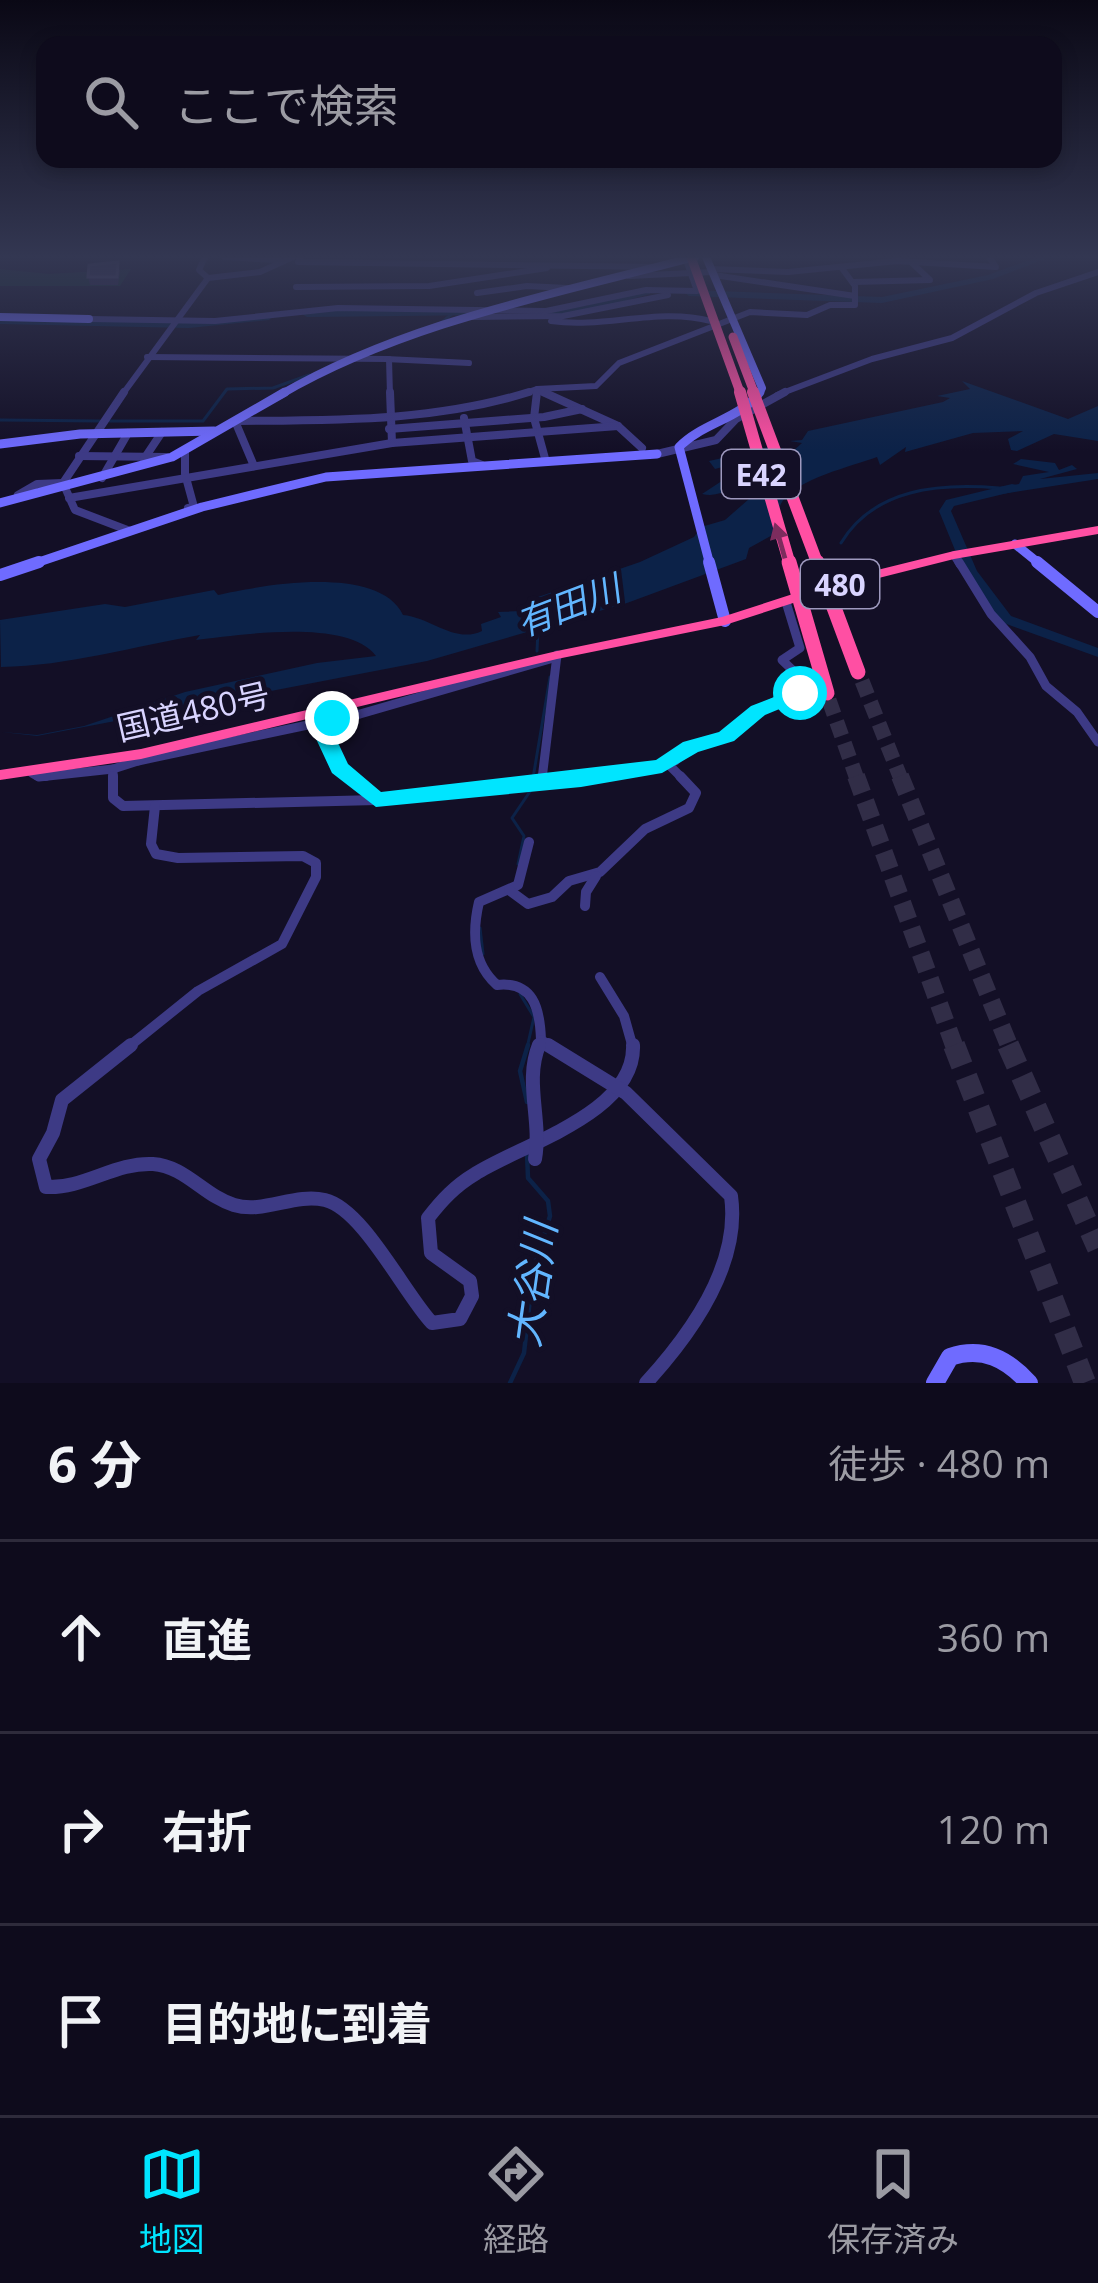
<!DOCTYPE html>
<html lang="ja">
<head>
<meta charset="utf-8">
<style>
	:root { --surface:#0e0b1c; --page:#171425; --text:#f1f3f6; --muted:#9b9ba3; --line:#2e2b3b; --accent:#00e5ff }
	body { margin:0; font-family:"Open Sans","Noto Sans JP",sans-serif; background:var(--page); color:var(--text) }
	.stop { position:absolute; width:36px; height:36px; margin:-27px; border:9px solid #00e5ff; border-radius:50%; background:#fff }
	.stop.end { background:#00e5ff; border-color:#fff; box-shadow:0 3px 12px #0008 }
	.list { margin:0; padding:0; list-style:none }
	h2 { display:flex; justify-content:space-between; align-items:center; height:156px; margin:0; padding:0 48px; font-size:51px }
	h2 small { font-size:39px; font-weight:400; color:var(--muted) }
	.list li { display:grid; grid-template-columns:78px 1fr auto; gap:36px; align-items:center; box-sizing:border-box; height:192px; padding:0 48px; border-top:3px solid var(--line) }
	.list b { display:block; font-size:45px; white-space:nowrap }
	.list em { font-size:39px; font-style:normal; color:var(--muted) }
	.icon { flex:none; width:66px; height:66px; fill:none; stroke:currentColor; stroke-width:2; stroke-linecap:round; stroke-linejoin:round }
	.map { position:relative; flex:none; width:1098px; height:1383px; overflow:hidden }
	.search { position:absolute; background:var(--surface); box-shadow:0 6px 18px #0003; left:36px; right:36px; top:36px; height:132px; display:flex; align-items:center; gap:30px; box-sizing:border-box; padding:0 42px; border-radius:24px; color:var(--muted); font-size:45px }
	.sheet { height:732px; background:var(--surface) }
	nav { display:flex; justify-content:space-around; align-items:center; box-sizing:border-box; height:168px; border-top:3px solid var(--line); background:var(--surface); font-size:33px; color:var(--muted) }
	nav a { display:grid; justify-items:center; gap:6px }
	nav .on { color:var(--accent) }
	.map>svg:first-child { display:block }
	.green { fill:#12302f }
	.water { fill:#0c2248 }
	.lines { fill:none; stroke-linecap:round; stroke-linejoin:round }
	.stream-far1 { stroke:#0c2248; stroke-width:3 }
	.stream { stroke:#0c2248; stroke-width:4.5 }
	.river { fill:#0c2248; fill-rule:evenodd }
	.highway-tunnel-far2 { stroke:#312d47; stroke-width:15; stroke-dasharray:15 8; stroke-linecap:butt }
	.highway-tunnel-far1 { stroke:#312d47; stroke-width:18; stroke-dasharray:18 9; stroke-linecap:butt }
	.highway-tunnel { stroke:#312d47; stroke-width:22; stroke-dasharray:22 12; stroke-linecap:butt }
	.street-far4 { stroke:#3d3a85; stroke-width:6 }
	.street-far3 { stroke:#3d3a85; stroke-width:8 }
	.street-far2 { stroke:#3d3a85; stroke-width:9 }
	.street-far1 { stroke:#3d3a85; stroke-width:10 }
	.street { stroke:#3d3a85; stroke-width:14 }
	.secondary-far3 { stroke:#6f6bff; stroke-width:8 }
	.secondary-far2 { stroke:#6f6bff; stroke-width:9 }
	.secondary-far1 { stroke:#6f6bff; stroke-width:12 }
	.secondary { stroke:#6f6bff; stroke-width:18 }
	.highway { fill:#ff4fa3; fill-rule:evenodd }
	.highway-bridge-far2 { stroke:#ff4fa3; stroke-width:9 }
	.highway-bridge-far1 { stroke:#ff4fa3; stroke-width:12 }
	.highway-bridge { stroke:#ff4fa3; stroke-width:15 }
	.wall { fill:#312854 }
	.building { fill:#433a66; stroke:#5a527e; stroke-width:3 }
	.oneway { fill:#7d2c5e }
	.route { fill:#00e5ff }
	.labels { text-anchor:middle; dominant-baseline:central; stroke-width:10; stroke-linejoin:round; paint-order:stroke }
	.shield { fill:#130f26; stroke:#9e99be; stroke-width:3 }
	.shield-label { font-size:30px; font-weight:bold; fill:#d9d4ff }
	.street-label { font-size:33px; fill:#d9d4ff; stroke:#130f26 }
	.water-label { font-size:36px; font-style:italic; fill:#62b6ff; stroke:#130f26 }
	.near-water-label { font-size:42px; font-style:italic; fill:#62b6ff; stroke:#130f26 }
</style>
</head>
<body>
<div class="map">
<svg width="1098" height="1383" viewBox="0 0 1098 1383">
	<rect width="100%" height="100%" fill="#130f26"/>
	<polygon class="green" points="0,269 49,274 131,269 120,286 0,286"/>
	<g class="water">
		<path d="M 962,381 L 1068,419 L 1098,406 L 1098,441 L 1054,434 L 1017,451 L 1011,450 L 1008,439 L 1023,431 L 973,433 L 905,452 L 906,447 L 880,465 L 877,457 C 853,466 796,479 782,502 C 777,510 779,521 780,531 L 749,548 L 746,559 L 627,603 L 427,661 L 37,736 L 2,732 L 37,735 L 84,726 L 185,692 L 317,663 L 376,656 C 348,618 239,635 196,640 L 200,635 C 135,646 68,666 1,667 L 0,620 L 105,604 L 125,607 L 214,590 L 218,595 C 266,584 379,565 403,615 C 432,618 455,644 482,631 L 481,624 L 501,617 L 498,612 L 522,611 L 601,587 L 567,590 L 555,599 L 538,597 L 640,562 L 694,537 L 701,527 L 725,520 L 757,492 L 743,493 L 754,490 L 755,484 C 734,482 724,499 702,494 L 740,469 L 734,464 L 715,469 L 709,461 L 727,457 L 739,465 L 743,462 L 737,455 L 772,446 L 793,451 L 802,443 L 790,441 L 802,440 L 808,431 L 943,402 L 950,398 L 937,396 L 970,389 Z"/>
		<polygon points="1021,459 1055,463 1059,470 1072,465 1077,469 1040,479 1098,473 1098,479 996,495 998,487 1019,484 1023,476 1049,472 1013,464"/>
	</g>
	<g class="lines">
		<g class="stream-far1">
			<polyline points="441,323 453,313"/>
			<polyline points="0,420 100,421"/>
			<polyline points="110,421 203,421 227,389 273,388 309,375"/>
			<path d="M 841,543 C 874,488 940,483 999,488"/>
			<polyline points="537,651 538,630"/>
			<polyline points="518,864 524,836 512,818 531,790 550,677"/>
			<polyline points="480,928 483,954"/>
			<polyline points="520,994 534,1017 527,1048"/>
		</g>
		<g class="stream">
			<polyline points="527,1102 520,1071 528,1045"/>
			<polyline points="510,1383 524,1353 533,1272 550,1216 548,1201 528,1178 527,1153"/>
		</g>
		<g class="river">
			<polygon points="1037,257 1050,257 993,279 882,303 689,296 685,293 689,290 882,297 988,275"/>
			<polygon points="647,289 650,290 650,294 585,312 535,317 530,314 535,311 585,306"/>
			<polygon points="487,310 490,311 490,315 307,317 302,314 307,311"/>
			<polygon points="266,315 271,318 269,320 189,328 0,324 0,318 189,322"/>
			<polygon points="1012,484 1016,485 1016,491 954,506 951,511 977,571 1011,616 1098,648 1098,657 1001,622 964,572 939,511 946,500"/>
		</g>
		<g class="highway-tunnel-far2">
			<polyline points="862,681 901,779"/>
			<polyline points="829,700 857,779"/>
		</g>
		<g class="highway-tunnel-far1">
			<polyline points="856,776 955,1048"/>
			<polyline points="900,776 1010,1048"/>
		</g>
		<g class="highway-tunnel">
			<polyline points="954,1045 1085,1383"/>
			<polyline points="1008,1045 1098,1248"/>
		</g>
		<g class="street-far4">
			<polyline points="205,257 199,270 208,278"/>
			<polyline points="224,257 279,260"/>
			<polyline points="301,257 298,262 660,267"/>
			<polyline points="711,269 788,272 897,261 996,267 989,257"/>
			<polyline points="714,275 855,296"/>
			<polyline points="629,276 712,272"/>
			<polyline points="208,278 260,272 293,257"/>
			<polyline points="853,282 930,280 912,263"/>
			<polyline points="296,287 429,286 547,268"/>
			<polyline points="477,293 527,286 567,288"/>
			<polyline points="473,317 563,316 668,295"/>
			<polyline points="89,319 215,321 338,308 546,311 646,290 697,291 685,257"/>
			<path d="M 551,321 C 605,329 657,307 711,321"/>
			<polyline points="147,357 389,359 390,395"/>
			<polyline points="386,359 469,363"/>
			<polyline points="542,391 550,395"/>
			<polyline points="122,395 208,278"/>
			<polyline points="519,395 537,389 596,386 619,363 750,312 807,315 830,305 855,305 855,286 841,267"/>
			<polyline points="536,395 537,389"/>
			<polyline points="777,395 872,359 952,338 1036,293 1098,272"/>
		</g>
		<g class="street-far3">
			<polyline points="124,392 63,483 75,510 130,531"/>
			<polyline points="390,392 392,443"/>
			<polyline points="537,392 534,418 546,462"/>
			<polyline points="543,392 618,426 642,448"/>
			<polyline points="464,418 472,461 482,465"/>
			<polyline points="389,429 544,417 582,409"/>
			<polyline points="185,451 185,474 194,507 188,508"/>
			<polyline points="657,454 716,440 736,419 785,392"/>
			<polyline points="79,456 166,457"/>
			<polyline points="144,459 162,432"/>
			<path d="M 254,466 L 235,421 C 334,420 433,422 529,392"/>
			<polyline points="102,478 128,433"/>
			<polyline points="18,495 37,484 63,483"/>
			<polyline points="69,498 392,443 618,426"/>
			<polyline points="954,555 960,565"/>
		</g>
		<g class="street-far2">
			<polyline points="959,562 991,614 1030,657 1046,686 1077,712 1098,742"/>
			<polyline points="329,724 321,728 340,768 353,779"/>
			<polyline points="138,761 360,714 557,657"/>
			<polyline points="668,764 683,779"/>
			<polyline points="32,773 39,777 113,769"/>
			<polyline points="113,779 113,769 138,761 141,754"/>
			<polyline points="542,779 557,655"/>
			<polyline points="559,779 648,769 675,761 691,747 726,737 758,710 808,685 782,660 800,648 786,602"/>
		</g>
		<g class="street-far1">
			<polyline points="38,776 46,776"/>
			<polyline points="113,776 113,798 123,806 377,800 585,776"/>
			<polyline points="349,776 377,800"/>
			<polyline points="542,783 543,776"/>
			<path d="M 529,842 L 518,885 L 479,902 C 472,932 472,963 497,985 C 533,981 540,1008 541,1040 L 553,1048"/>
			<polyline points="509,890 528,904 552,897 569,881 600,872 645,829 689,808 696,793 680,776"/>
			<polyline points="585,906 586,892 596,876"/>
			<polyline points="600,977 624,1016 633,1048"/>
			<polyline points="127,1048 198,991 282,944 316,877 316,863 303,856 178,858 156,854 151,844 155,806"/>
			<polyline points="538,1048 541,1040"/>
		</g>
		<g class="street">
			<path d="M 131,1045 L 62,1100 L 53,1133 L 39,1159 L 46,1187 C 84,1189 115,1162 153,1164 C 185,1166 204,1196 234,1205 C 264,1214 294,1193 325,1200 C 363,1209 404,1293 432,1323 L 460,1319 L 472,1296 L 470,1281 L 431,1253 L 428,1218 C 442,1200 455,1186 475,1174 C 522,1144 636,1113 633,1045"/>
			<path d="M 548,1045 L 626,1093 L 731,1196 C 741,1266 690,1335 646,1383"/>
			<path d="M 535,1159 C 542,1120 524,1082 539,1045"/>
		</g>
		<g class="secondary-far3">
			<polyline points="706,257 762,388 758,395"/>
			<polyline points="0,317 89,319"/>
			<path d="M 280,395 C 405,322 556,294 695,257"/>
		</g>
		<g class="secondary-far2">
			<polyline points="0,444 80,434 214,431"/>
			<polyline points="0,503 172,457 285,392"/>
			<polyline points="1015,544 1041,565"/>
			<polyline points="30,565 202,507 326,477 657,454"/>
			<path d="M 710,565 L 679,447 C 702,423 740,419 760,392"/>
		</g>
		<g class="secondary-far1">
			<polyline points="709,562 725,621"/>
			<polyline points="1037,562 1098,612"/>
			<polyline points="0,575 39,562"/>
		</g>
		<path class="secondary" d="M 935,1383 L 950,1357 C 983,1346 1007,1359 1029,1383"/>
		<polygon class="highway" points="1098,526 1098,534 954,559 843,587 725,625 557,659 141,759 0,780 0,770 141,749 557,651 722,617 833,581 954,551"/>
		<g class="highway-bridge-far2">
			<polyline points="691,257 741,395"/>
			<polyline points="733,337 755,395"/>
		</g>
		<g class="highway-bridge-far1">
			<polyline points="740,392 790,565"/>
			<polyline points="753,392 818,565"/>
		</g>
		<g class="highway-bridge">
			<polyline points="789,562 827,693"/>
			<polyline points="817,562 858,672"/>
		</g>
	</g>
	<polygon class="wall" points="118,262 120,271 118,285 90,285 88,277"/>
	<polygon class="building" points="118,262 117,277 88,277 89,265"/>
	<defs><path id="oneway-solid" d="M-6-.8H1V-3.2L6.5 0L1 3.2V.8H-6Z" transform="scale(3)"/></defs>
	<use class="oneway" href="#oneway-solid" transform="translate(780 541) rotate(-106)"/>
	<linearGradient id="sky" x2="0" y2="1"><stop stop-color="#0a0815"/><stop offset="0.57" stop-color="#333752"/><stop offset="1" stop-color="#333752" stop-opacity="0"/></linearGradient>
	<rect width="1098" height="451" fill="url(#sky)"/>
	<polygon class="route" points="800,687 806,689 806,698 765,715 734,741 698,752 662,773 581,787 376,807 332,773 311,728 325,713 350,712 350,721 332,730 348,764 381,792 656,760 683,742 719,732 751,706"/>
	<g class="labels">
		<g class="shield">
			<rect x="722" y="450" width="78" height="48" rx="9"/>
			<rect x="801" y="560" width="78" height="48" rx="9"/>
		</g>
		<g class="shield-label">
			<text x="761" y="474">E42</text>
			<text x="840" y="584">480</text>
		</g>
		<g class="street-label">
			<text transform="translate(193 711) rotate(-13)">国道480号</text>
		</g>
		<g class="water-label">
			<text transform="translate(568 605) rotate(-21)">有田川</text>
		</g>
		<g class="near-water-label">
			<text transform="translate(531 1284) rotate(-82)">大谷川</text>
		</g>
	</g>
</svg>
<div class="stop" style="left:800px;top:693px"></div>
<div class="stop end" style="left:332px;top:718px"></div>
<div class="search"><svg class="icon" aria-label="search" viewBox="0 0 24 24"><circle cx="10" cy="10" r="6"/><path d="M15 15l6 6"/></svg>ここで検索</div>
</div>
<section class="sheet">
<h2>6 分<small>徒歩 · 480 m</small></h2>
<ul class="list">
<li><svg class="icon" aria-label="ahead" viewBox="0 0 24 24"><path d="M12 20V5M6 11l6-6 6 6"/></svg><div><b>直進</b></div><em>360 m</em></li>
<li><svg class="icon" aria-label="right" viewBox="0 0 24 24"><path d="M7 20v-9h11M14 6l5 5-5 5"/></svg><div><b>右折</b></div><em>120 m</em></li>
<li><svg class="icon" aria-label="arrive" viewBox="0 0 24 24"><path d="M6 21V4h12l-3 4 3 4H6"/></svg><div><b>目的地に到着</b></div></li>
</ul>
</section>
<nav>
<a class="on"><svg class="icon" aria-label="map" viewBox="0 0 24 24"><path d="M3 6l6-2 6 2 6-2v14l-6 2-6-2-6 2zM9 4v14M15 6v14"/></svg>地図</a>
<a><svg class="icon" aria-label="directions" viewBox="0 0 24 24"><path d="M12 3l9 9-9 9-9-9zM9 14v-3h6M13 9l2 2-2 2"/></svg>経路</a>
<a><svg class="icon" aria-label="saved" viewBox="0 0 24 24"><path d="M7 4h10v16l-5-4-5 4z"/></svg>保存済み</a>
</nav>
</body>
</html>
